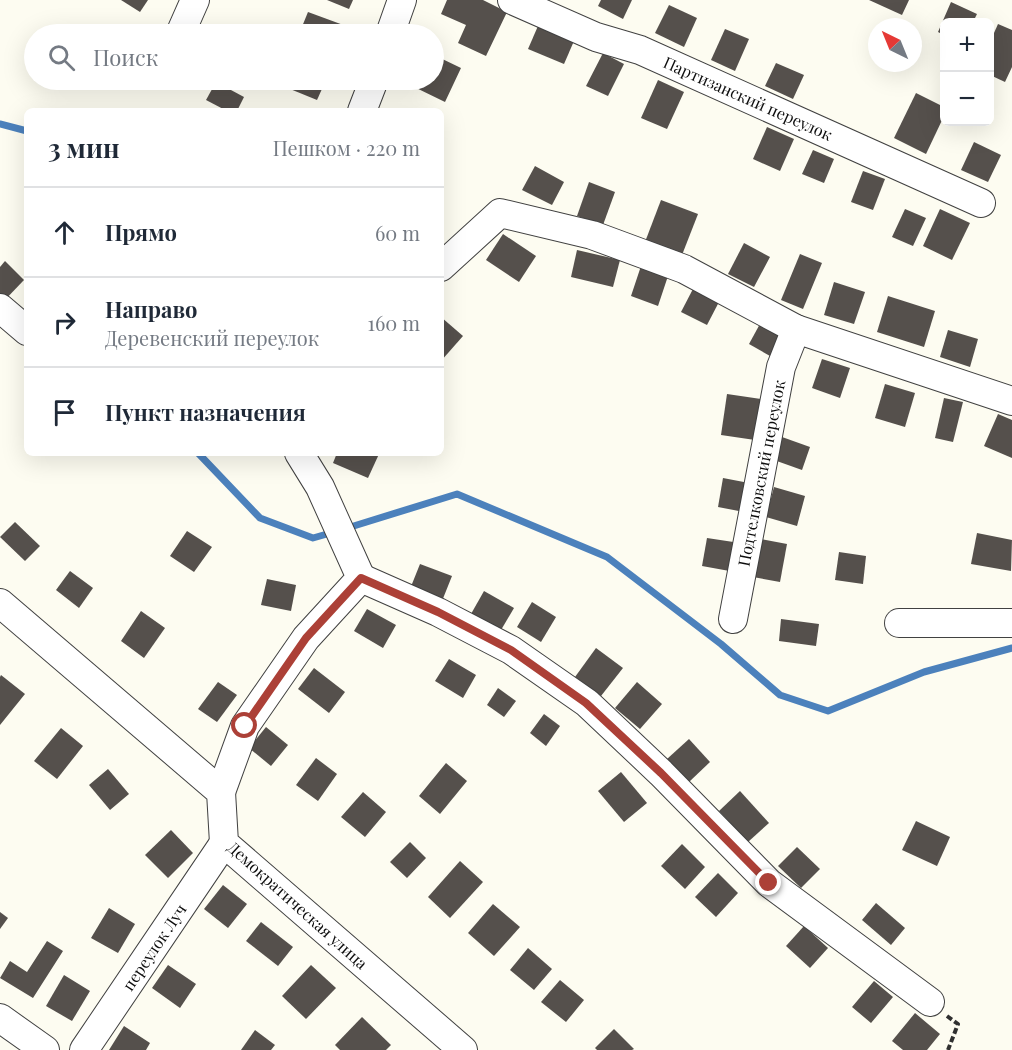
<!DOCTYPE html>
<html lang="ru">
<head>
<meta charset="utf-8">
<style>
	:root { --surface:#fff; --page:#f6f6f7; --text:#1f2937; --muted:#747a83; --line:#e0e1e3 }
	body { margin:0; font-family:"Playfair Display",serif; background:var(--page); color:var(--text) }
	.controls { position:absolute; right:18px; top:18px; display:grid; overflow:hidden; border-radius:9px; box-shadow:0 6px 24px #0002 }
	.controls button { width:54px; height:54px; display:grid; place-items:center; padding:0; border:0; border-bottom:2px solid var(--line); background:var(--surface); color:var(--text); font:30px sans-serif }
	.compass { position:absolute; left:868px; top:18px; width:54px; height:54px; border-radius:50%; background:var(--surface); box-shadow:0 6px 24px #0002; rotate:317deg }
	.stop { position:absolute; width:18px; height:18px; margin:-14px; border:4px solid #ac4037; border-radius:50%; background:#fff }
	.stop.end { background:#ac4037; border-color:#fff; box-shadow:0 2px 6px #0008 }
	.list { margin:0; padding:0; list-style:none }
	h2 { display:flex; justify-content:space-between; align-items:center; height:78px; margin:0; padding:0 24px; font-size:26px }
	h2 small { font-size:20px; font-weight:400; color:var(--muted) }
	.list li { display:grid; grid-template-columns:39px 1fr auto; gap:18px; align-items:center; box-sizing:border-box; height:90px; padding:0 24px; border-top:2px solid var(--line) }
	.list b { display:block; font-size:22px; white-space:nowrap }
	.list p { margin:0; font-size:20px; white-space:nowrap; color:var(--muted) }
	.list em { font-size:20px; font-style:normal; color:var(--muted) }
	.icon { flex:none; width:33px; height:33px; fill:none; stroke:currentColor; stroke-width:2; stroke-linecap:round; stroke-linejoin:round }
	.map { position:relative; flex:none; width:1012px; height:1050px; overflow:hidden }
	.search { position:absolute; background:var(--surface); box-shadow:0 6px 24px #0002; left:24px; top:24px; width:420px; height:66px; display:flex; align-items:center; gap:15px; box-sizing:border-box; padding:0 21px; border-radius:33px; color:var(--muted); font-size:22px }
	.panel { position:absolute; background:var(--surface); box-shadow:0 6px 24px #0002; left:24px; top:108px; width:420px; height:348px; border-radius:9px }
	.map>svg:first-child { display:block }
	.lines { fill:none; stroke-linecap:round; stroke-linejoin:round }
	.stream { stroke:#4c81bc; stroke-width:7 }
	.building { fill:#55504c }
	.minor-casing { stroke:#414141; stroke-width:30 }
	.path { stroke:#303030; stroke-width:4; stroke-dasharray:6 3; stroke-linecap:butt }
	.minor { stroke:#fff; stroke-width:28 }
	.route { stroke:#ac4037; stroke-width:8 }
	.labels { text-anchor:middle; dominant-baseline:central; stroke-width:6; stroke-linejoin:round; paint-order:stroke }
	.street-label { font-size:16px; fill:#0e0e0e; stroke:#fff }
</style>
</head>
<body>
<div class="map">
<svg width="1012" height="1050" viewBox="0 0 1012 1050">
	<rect width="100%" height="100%" fill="#fdfcf1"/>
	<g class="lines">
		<g class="stream">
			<polyline points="0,124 27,131"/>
			<polyline points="198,453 260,518 313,538 334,532"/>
			<polyline points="344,529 457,494 607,557 721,644 780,695 828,711 924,672 1012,648"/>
		</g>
	</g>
	<g class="building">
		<polygon points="121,0 148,0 140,12"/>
		<polygon points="327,0 353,0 349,9"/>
		<polygon points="447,0 483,0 507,12 486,56 458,43 466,25 441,14"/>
		<polygon points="601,0 632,0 623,19 598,6"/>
		<polygon points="869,0 909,0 902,15"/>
		<polygon points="951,2 977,14 973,22 944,22 944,35 938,32"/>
		<polygon points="669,5 697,18 684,47 655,33"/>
		<polygon points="308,12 346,26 343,34 299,34"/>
		<polygon points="998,24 1012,30 1012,67 1005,82 990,75 990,42"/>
		<polygon points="538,26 574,41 564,64 528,49"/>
		<polygon points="725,29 749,39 735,71 711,60"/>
		<polygon points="603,53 624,64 608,96 586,86"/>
		<polygon points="434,55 461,68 445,102 406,83 408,80 434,80"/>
		<polygon points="776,63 804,75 793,99 765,86"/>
		<polygon points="268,80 326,80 317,100"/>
		<polygon points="658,80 684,92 667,129 641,118"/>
		<polygon points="216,82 244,97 237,111 227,111 206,100"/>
		<polygon points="916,93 944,107 944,116 926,154 894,138"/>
		<polygon points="767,127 794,139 780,171 753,159"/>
		<polygon points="974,142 1001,155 988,182 961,170"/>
		<polygon points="813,150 834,159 824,183 802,174"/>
		<polygon points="535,166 564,182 552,205 522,190"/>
		<polygon points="863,171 885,179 873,210 851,202"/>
		<polygon points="589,182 615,192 603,225 577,216"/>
		<polygon points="661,200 698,214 682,255 645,242"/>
		<polygon points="905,209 926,218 913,246 892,237"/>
		<polygon points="940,209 970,223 952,260 923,246"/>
		<polygon points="503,234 536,256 519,282 486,260"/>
		<polygon points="744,243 770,257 754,287 728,274"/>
		<polygon points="577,250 620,260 613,287 571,277"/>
		<polygon points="800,254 822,263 803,309 781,300"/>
		<polygon points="5,261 24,280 2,303 0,301 0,267"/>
		<polygon points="641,266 668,276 658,306 631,296"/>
		<polygon points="834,282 865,292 854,324 824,315"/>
		<polygon points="694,287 720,300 707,325 681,312"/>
		<polygon points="888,296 935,311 924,347 877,332"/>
		<polygon points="441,317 463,336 441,361"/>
		<polygon points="761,322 783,334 770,356 749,344"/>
		<polygon points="948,330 978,339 970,367 940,357"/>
		<polygon points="822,359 850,368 840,398 812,388"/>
		<polygon points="885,384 915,393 905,427 875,418"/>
		<polygon points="727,394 761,399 755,440 721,435"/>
		<polygon points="944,398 963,402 953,442 935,438"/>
		<polygon points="998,414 1012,420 1012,458 984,446"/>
		<polygon points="782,437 810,447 802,470 774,460"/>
		<polygon points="337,453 377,453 379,454 368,478 333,463"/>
		<polygon points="723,478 749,483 744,512 718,507"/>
		<polygon points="774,487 805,496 797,526 766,517"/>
		<polygon points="15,522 40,546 25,561 0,537"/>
		<polygon points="187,531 212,547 194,572 170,556"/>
		<polygon points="977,533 1012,540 1011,571 971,564"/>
		<polygon points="707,538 740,543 735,572 702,566"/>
		<polygon points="760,539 787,544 780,582 753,577"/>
		<polygon points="839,552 866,556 863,584 835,580"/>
		<polygon points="420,564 452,576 442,601 410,589"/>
		<polygon points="70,571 93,588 79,608 56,590"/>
		<polygon points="267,579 296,585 291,611 261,605"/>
		<polygon points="484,591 514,608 501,630 471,614"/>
		<polygon points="532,602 556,617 541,642 517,627"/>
		<polygon points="367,609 396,625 383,648 354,631"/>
		<polygon points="141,611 165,628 144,658 121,641"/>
		<polygon points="781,619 819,624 816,646 779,641"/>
		<polygon points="596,648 623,668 601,696 575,677"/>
		<polygon points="449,659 476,675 463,698 435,681"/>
		<polygon points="314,668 345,692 329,713 298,689"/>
		<polygon points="1,675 25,694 0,725 0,677"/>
		<polygon points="218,682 237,695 217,722 198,709"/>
		<polygon points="637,682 662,704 640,729 615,708"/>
		<polygon points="498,688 516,701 504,717 487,705"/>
		<polygon points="544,714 560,726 546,746 530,733"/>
		<polygon points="266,727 288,745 271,766 249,748"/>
		<polygon points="61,728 83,746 57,779 34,761"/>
		<polygon points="689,739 710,762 689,782 667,759"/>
		<polygon points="316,758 337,774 318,801 296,785"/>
		<polygon points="446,763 467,781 440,814 419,796"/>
		<polygon points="108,769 129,794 110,810 89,785"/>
		<polygon points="621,772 647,803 624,822 598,791"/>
		<polygon points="740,791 769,823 748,842 719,811"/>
		<polygon points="363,792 386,812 365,837 341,817"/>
		<polygon points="916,821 950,837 937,866 902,850"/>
		<polygon points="171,830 193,853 168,878 145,855"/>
		<polygon points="410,842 426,858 407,878 390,862"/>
		<polygon points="682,844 705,867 685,889 661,866"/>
		<polygon points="797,847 820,869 801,888 778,866"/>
		<polygon points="460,861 483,882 450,918 428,897"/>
		<polygon points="718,873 738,893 716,917 695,897"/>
		<polygon points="223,885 247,904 228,928 204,909"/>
		<polygon points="876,903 905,928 891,945 862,920"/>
		<polygon points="493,904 520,927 494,956 468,933"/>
		<polygon points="109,908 135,924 118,953 91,938"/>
		<polygon points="0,912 8,918 0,929"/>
		<polygon points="261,922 293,947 278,966 246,941"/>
		<polygon points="804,926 828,948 810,968 786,946"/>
		<polygon points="47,941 63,951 33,998 0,978 10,961 27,972"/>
		<polygon points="528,948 552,969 534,990 510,970"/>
		<polygon points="168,965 196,984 180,1008 152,988"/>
		<polygon points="311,965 336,988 306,1019 282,996"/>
		<polygon points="64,975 90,991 72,1021 46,1006"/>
		<polygon points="560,980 584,1000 566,1022 541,1002"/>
		<polygon points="874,981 893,997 871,1023 852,1007"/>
		<polygon points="915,1013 940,1034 927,1050 903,1050 892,1041"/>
		<polygon points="362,1017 391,1045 386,1050 340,1050 335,1045"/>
		<polygon points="124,1026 150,1043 146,1050 109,1050"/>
		<polygon points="614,1029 634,1049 632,1050 597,1050 595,1048"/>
		<polygon points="255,1030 275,1045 271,1050 241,1050"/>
	</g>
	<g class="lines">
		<defs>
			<g id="minor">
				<polyline points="512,0 596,37 640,50 981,203"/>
				<polyline points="180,34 195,0"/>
				<polyline points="390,34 402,0"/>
				<polyline points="362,111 374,80"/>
				<polyline points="441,267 500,213 592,235 684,269 796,329 1012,401"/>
				<polyline points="0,308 27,331"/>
				<polyline points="361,578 438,612 511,650 587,703 661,773 769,883 930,1002"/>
				<polyline points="0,603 221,792 224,843 463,1050"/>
				<polyline points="733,619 781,367 796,329"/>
				<polyline points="899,623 1012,623"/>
				<polyline points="221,792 245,726 306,638 361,578 320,487 299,453"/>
				<polyline points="0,1018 45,1050"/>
				<polyline points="84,1050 224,843"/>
			</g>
		</defs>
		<use href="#minor" class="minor-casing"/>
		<polyline class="path" points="947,1016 958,1024 948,1050"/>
		<use href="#minor" class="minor"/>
	</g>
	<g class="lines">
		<polyline class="route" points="245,726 306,638 361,578 438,612 511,650 586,703 661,773 769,883"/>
	</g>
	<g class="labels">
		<g class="street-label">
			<text transform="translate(748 98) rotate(24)">Партизанский переулок</text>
			<text transform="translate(761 473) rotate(-79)">Подтелковский переулок</text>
			<text transform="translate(298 905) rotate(42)">Демократическая улица</text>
			<text transform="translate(154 947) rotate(-56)">переулок Луч</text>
		</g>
	</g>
</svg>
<div class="controls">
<button>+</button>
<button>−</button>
</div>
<svg class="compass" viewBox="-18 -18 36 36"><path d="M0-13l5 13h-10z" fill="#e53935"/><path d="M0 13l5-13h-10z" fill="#747a83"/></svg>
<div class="stop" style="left:245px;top:726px"></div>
<div class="stop end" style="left:769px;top:883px"></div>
<div class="search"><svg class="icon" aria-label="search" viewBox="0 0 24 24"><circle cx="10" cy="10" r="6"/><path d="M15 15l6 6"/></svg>Поиск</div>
<section class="panel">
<h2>3 мин<small>Пешком · 220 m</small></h2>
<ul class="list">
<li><svg class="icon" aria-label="ahead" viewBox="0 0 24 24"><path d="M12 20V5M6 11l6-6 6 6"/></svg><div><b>Прямо</b></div><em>60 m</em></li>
<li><svg class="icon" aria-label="right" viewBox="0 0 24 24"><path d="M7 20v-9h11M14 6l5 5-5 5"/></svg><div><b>Направо</b><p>Деревенский переулок</p></div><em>160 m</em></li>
<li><svg class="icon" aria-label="arrive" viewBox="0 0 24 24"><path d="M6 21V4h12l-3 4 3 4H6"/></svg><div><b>Пункт назначения</b></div></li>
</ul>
</section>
</div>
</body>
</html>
